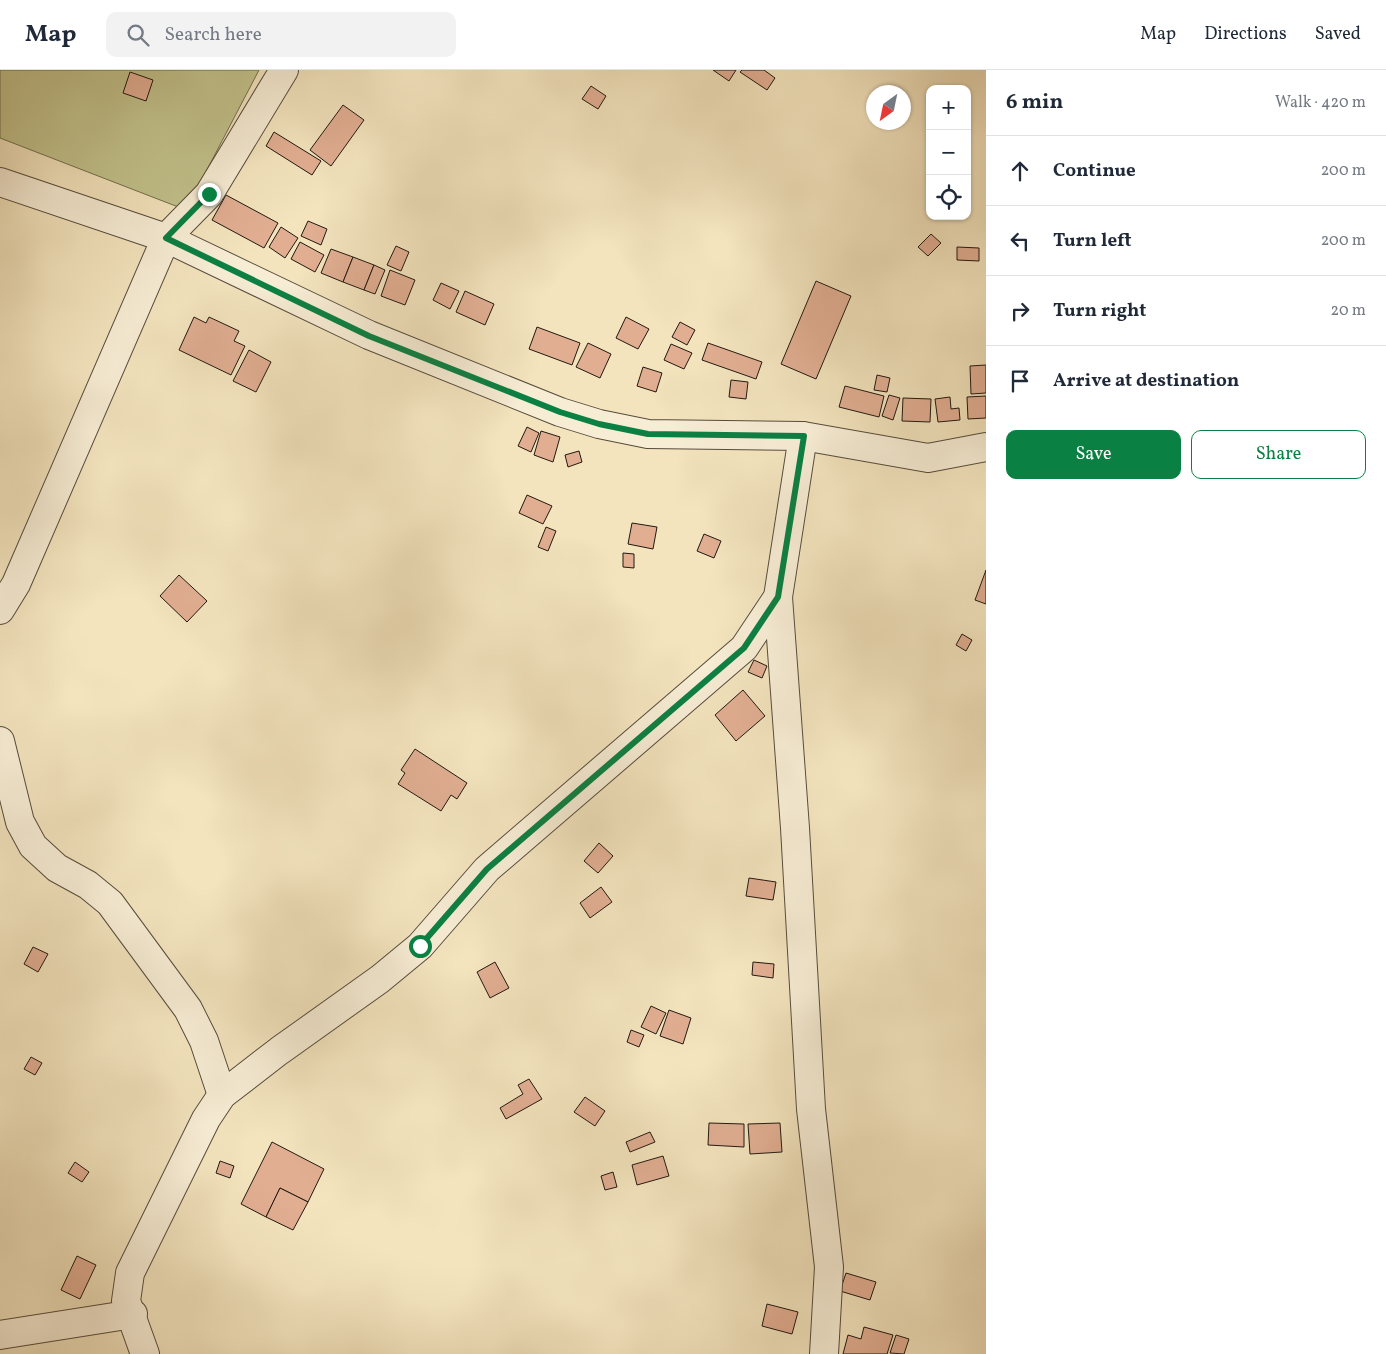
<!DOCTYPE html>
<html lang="en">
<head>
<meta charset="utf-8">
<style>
	:root { --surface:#fff; --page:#f2f2f3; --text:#1f2937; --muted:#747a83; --line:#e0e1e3; --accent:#0b8043 }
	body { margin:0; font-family:Vollkorn,serif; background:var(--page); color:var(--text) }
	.controls { position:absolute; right:15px; top:15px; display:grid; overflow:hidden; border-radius:10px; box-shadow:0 1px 4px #0004 }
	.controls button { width:45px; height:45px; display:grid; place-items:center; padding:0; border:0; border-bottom:1px solid var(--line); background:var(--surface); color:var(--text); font:25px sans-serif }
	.compass { position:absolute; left:866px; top:15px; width:45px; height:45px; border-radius:50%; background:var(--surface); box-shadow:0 1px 4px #0004; rotate:213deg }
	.stop { position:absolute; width:15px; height:15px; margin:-11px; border:4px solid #0b8043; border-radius:50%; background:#fff }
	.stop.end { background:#0b8043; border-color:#fff; box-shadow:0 1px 5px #0008 }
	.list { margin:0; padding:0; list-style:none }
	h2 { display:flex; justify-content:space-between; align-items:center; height:65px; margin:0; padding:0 20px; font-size:21px }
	h2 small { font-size:16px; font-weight:400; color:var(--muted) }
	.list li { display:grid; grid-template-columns:32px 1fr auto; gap:15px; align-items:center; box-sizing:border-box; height:70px; padding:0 20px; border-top:1px solid var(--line) }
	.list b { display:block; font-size:19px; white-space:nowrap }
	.list em { font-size:16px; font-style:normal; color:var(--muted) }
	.actions { display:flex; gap:10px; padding:15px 20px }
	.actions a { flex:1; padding:11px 0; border:1px solid var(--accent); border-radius:10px; text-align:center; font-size:18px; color:var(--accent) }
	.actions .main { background:var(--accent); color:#fff }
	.icon { flex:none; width:28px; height:28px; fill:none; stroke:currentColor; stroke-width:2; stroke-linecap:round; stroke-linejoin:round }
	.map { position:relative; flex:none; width:986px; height:1284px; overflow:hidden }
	header { display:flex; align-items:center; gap:30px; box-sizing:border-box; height:70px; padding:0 25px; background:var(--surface); border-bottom:1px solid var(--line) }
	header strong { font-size:24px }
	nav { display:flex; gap:28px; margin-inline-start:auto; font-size:18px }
	.search { width:350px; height:45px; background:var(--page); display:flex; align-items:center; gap:12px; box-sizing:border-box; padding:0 18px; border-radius:10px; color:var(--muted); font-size:19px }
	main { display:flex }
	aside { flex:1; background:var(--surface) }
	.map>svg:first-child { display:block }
	.green { fill:#c2c28c; stroke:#726e4e }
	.building { fill:#e1ae92; stroke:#211910 }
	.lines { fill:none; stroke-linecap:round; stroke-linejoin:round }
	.minor-casing { stroke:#564c3c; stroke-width:30 }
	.minor { stroke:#f7edd5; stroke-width:28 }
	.route { stroke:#0b8043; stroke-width:6 }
</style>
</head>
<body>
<header>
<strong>Map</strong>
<div class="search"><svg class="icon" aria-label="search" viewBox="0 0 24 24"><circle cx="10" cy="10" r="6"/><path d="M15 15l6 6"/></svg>Search here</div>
<nav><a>Map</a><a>Directions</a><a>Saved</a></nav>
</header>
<main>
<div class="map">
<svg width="986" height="1284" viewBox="0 0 986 1284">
	<rect width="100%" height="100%" fill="#f3e4be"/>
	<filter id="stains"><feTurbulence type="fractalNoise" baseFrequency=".004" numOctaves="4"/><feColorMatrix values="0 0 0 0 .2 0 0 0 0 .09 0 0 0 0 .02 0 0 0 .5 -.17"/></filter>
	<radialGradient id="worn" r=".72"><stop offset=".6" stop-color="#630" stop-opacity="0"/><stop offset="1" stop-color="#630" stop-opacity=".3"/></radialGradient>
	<polygon class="green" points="0,0 259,0 186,140 0,68"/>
	<g class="building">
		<polygon points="713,0 736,0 729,11"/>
		<polygon points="742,0 764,0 775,8 767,20 740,2"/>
		<polygon points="130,2 153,10 146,31 123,23"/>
		<polygon points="591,16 606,26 598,39 582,29"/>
		<polygon points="343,35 364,50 331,96 310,80"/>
		<polygon points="274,62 321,91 312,105 266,76"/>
		<polygon points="226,125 278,153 264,178 212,150"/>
		<polygon points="308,151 327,159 321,175 301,166"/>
		<polygon points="281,157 298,168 285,188 269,177"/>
		<polygon points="931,164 941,173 928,186 918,177"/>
		<polygon points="300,172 324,185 315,202 291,189"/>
		<polygon points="396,176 409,182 401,201 387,195"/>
		<polygon points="957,177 979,178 979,191 957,190"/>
		<polygon points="331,179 353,187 343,212 321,203"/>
		<polygon points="353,187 374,195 364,220 343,212"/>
		<polygon points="374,195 385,200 375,224 364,220"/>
		<polygon points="390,200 415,210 405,235 381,226"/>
		<polygon points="816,211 851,226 816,309 781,294"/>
		<polygon points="441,213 459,221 450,239 433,230"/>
		<polygon points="465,221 494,234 485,255 456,242"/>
		<polygon points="194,247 206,253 209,247 239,261 234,271 245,276 231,305 179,280"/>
		<polygon points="626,247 649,259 638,279 616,268"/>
		<polygon points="680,252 695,260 687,275 672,267"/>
		<polygon points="537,257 580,273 572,295 529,279"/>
		<polygon points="588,273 611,284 600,308 576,297"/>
		<polygon points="708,273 762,292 756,309 702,290"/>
		<polygon points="671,274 692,283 684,299 664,290"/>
		<polygon points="249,280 271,292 256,322 233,311"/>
		<polygon points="986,295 986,323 971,324 970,296"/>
		<polygon points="643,297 662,303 656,322 637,316"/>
		<polygon points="877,305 890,308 887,322 874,320"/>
		<polygon points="731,310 748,312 746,329 729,327"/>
		<polygon points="845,316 884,326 879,347 839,337"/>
		<polygon points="889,325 900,328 893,350 882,346"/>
		<polygon points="986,326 986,348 968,349 967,327"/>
		<polygon points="950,327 951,339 959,338 960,350 938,352 935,329"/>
		<polygon points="903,328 931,329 930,352 902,351"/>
		<polygon points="527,357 539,363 531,382 518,376"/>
		<polygon points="541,361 560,367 553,392 534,385"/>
		<polygon points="579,381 582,392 568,397 565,385"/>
		<polygon points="527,425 552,436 543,454 519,443"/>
		<polygon points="632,453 657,457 653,479 628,474"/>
		<polygon points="546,457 556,461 548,481 538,477"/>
		<polygon points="704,464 721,471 714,488 697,481"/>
		<polygon points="623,483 634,484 634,498 623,497"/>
		<polygon points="986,500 986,534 975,530"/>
		<polygon points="179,505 207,531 187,552 160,526"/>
		<polygon points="962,564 972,570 966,581 956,575"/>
		<polygon points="754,590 767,596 762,608 748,602"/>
		<polygon points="743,620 765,646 736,671 715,645"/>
		<polygon points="415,679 467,713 457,729 451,725 441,741 398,714 405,703 401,700"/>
		<polygon points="599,773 613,786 598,803 584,791"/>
		<polygon points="749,808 776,812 773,830 746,826"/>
		<polygon points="601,817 612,832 590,848 580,833"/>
		<polygon points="33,877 48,884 38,902 24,894"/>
		<polygon points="495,892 509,918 490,928 477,902"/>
		<polygon points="753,892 774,894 773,908 752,905"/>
		<polygon points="651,936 666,943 656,964 641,957"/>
		<polygon points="669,940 691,948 683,974 660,966"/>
		<polygon points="631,960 644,965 639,977 627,972"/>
		<polygon points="31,987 42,993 35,1005 24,999"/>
		<polygon points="529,1009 542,1029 506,1049 500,1038 523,1024 518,1015"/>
		<polygon points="585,1027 605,1041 595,1056 574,1042"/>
		<polygon points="709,1053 744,1054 744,1077 708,1075"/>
		<polygon points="780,1053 782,1082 750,1084 748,1054"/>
		<polygon points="650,1062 655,1072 630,1082 626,1072"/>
		<polygon points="272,1072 324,1099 308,1132 280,1118 266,1147 241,1134"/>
		<polygon points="663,1086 669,1106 637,1115 632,1095"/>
		<polygon points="220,1091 234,1096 230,1108 216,1103"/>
		<polygon points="75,1092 89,1102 82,1112 68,1103"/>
		<polygon points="613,1102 617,1117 605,1120 601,1106"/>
		<polygon points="280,1118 308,1132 293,1160 266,1147"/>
		<polygon points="77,1186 96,1195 80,1229 61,1220"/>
		<polygon points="846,1203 876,1212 870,1230 840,1221"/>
		<polygon points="767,1234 798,1242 792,1264 762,1256"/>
		<polygon points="864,1257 893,1265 887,1284 843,1284 848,1265 861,1269"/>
		<polygon points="896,1265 909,1269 904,1284 890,1283"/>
	</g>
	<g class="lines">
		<defs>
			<g id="minor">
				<polyline points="0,112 166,168 369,265 560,342 599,354 648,364 803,366 928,388 986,377"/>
				<polyline points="778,527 795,758 811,1039 829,1197 824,1284"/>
				<polyline points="0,540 16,514 166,168 209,124 284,0"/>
				<polyline points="0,671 20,752 33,776 57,798 88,815 110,833 188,939 204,971 222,1025"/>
				<polyline points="0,1265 133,1244"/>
				<polyline points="145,1284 126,1231 130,1203 206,1049 222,1025 279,981 380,909 420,876 487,799 744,578 778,527 803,366"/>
			</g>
		</defs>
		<use href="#minor" class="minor-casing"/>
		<use href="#minor" class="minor"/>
	</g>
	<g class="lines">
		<polyline class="route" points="209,124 166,168 369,266 560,342 599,354 648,364 804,366 778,527 744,578 487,799 420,876"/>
	</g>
	<rect width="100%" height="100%" filter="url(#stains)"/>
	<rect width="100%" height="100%" fill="url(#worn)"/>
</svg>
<div class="controls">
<button>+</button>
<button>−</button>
<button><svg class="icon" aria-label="locate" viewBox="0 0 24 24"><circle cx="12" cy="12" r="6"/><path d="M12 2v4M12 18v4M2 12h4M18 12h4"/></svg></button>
</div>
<svg class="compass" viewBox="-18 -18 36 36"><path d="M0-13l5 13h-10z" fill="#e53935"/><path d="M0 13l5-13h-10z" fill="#747a83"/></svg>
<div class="stop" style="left:420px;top:876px"></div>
<div class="stop end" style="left:209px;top:124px"></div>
</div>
<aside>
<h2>6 min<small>Walk · 420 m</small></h2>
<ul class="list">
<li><svg class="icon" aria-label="ahead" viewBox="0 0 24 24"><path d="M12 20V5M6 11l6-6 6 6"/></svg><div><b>Continue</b></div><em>200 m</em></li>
<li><svg class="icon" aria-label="left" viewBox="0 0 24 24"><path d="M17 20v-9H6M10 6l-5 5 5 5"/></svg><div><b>Turn left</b></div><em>200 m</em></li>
<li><svg class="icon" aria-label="right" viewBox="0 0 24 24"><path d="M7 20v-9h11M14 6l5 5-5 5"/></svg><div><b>Turn right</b></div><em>20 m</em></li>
<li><svg class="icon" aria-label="arrive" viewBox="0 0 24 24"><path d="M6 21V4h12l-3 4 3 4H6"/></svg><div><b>Arrive at destination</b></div></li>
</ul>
<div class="actions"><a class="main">Save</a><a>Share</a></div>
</aside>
</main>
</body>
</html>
